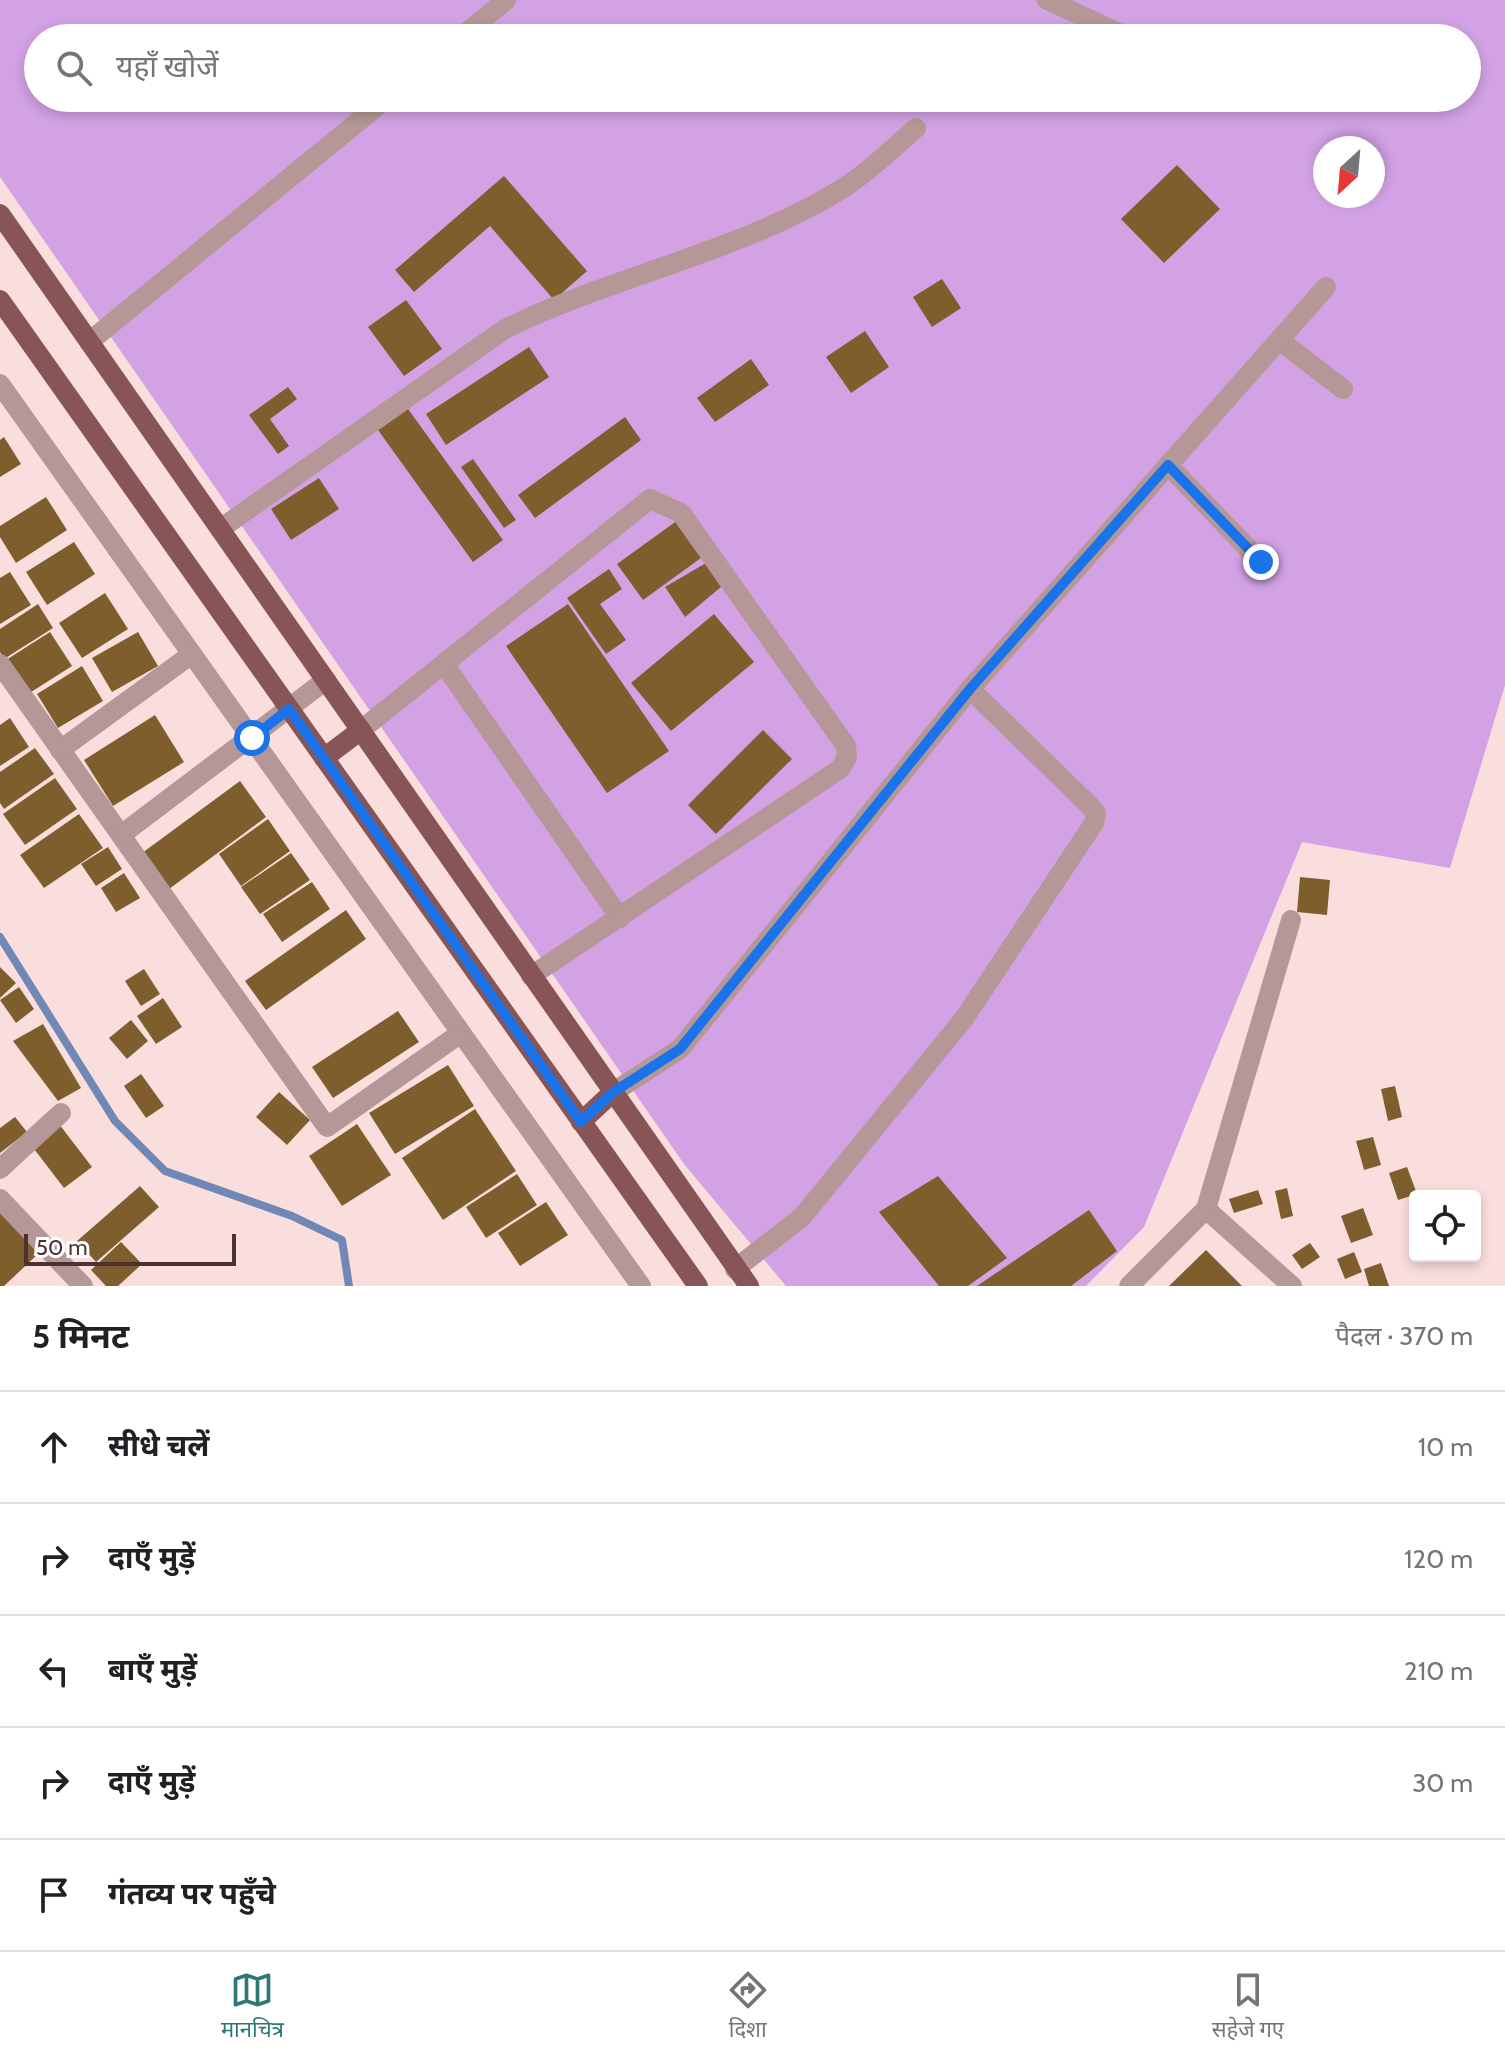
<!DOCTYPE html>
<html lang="hi">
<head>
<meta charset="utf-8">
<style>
	:root { --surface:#fff; --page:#f2f2f2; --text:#202124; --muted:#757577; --line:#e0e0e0; --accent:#2e7779 }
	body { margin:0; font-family:Cabin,"Noto Sans Devanagari",sans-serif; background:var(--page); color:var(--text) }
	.controls { position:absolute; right:24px; bottom:24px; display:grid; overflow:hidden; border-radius:8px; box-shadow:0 4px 12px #0003 }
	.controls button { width:72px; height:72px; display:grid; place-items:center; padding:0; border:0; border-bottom:2px solid var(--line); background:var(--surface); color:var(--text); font:40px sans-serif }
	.compass { position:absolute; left:1313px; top:136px; width:72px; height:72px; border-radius:50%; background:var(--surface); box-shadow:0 4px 12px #0003; rotate:206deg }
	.scale { position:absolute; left:24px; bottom:20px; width:212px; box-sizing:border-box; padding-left:8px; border:4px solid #4c3132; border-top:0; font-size:22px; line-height:28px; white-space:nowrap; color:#4c3132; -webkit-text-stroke:6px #fff; paint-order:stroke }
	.stop { position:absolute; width:24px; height:24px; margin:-18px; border:6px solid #1a73e8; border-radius:50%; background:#fff }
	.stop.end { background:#1a73e8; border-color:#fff; box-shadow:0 2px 8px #0008 }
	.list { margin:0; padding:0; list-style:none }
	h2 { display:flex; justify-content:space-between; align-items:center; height:104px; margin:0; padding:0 32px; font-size:34px }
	h2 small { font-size:26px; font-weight:400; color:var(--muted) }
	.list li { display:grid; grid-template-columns:52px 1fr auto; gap:24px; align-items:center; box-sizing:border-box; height:112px; padding:0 32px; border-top:2px solid var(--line) }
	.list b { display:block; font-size:30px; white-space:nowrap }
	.list em { font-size:26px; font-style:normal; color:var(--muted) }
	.icon { flex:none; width:44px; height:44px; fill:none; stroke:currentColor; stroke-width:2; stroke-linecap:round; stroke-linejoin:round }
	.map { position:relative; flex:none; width:1505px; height:1286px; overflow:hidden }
	.search { position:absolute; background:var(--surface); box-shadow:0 4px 12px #0003; left:24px; right:24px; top:24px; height:88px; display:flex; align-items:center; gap:20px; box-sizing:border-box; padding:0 28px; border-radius:44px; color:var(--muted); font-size:30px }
	.sheet { height:664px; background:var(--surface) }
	nav { display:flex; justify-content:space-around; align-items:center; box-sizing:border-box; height:112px; border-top:2px solid var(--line); background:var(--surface); font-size:22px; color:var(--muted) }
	nav a { display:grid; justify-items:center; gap:4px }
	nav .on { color:var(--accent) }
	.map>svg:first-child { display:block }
	.green { fill:#d2a2e4; fill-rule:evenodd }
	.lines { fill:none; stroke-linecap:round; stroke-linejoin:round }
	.stream { stroke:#6f88b6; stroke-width:8 }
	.building { fill:#7e5e2c }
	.minor { stroke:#b59797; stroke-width:20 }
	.major { stroke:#885557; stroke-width:20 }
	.route { stroke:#1a73e8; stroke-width:10 }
</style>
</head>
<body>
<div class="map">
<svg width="1505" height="1286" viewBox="0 0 1505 1286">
	<rect width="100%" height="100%" fill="#fadede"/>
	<path class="green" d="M 0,0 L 1505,0 L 1505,685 L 1450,868 L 1302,842 L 1144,1227 L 1086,1286 L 786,1286 L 684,1164 L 0,177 ZM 38,38 L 1467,38 L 1467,98 L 38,98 ZM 1325,148 L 1373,148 L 1373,196 L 1325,196 Z"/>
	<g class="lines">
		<polyline class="stream" points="0,937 115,1121 165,1171 292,1216 342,1240 349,1286"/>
	</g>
	<g class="building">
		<polygon points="1177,165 1220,209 1164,263 1121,219"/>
		<polygon points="504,176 587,271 554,300 490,226 414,292 395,270"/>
		<polygon points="942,279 961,308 932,327 913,297"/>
		<polygon points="406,300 442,349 404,376 368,327"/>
		<polygon points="865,331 889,367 851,393 826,357"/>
		<polygon points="529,347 549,377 446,445 426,414"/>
		<polygon points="751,359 769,385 715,422 697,398"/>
		<polygon points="288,387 297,399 270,419 289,446 278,454 249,415"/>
		<polygon points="408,409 503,540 473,562 378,430"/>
		<polygon points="625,417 641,440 535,518 518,495"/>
		<polygon points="4,437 21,464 0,477 0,440"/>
		<polygon points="473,459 516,520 504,528 461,467"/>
		<polygon points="319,478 339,509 291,540 271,509"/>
		<polygon points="46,497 67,530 16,563 0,537 0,526"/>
		<polygon points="678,520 705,555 643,600 617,564"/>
		<polygon points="74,542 95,574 47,605 26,572"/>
		<polygon points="706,563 721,587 685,617 665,587"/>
		<polygon points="609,569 622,589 600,604 626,640 606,654 567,598"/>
		<polygon points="10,572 31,605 0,624 0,578"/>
		<polygon points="105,593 128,629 82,658 59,623"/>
		<polygon points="38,604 53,628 4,659 0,652 0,629"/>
		<polygon points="568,604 669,751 607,793 506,646"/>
		<polygon points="714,614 754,662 671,731 631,683"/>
		<polygon points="50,632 72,666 28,694 6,660"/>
		<polygon points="138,632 158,666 112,692 92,658"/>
		<polygon points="82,666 103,701 58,728 37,694"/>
		<polygon points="155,715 184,762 113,806 84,760"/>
		<polygon points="10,718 29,747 0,766 0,725"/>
		<polygon points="763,730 792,759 716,834 688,805"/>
		<polygon points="35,748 54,774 4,809 0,803 0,772"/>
		<polygon points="55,778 77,809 25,845 3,814"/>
		<polygon points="240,781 266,817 165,892 138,856"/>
		<polygon points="79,814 103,848 44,888 20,855"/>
		<polygon points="268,819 290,851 241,886 219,854"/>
		<polygon points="108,847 122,869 96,886 81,864"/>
		<polygon points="291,853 310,880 260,914 241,887"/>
		<polygon points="124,873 140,898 116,912 101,888"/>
		<polygon points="1300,877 1330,880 1327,915 1297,912"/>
		<polygon points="312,882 330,909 282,942 263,914"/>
		<polygon points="346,910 366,939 266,1010 245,981"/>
		<polygon points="0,967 16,983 0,998"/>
		<polygon points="144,969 160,994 141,1006 125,981"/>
		<polygon points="19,987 34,1009 16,1023 0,1000"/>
		<polygon points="163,998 182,1027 156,1044 137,1016"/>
		<polygon points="398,1011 419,1042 333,1098 312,1067"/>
		<polygon points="131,1020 148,1041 127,1059 109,1038"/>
		<polygon points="43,1024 81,1088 58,1101 13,1041"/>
		<polygon points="448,1065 474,1106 395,1154 369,1113"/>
		<polygon points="141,1074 164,1106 146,1118 124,1086"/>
		<polygon points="1395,1086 1402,1117 1388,1121 1381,1089"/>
		<polygon points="279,1092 310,1120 287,1145 256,1117"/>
		<polygon points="475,1109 516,1171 443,1220 402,1158"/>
		<polygon points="15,1117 27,1132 0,1153 0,1128"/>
		<polygon points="59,1124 92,1167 64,1188 31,1145"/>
		<polygon points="357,1124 391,1175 342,1206 309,1156"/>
		<polygon points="1373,1137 1381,1165 1364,1170 1356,1141"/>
		<polygon points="1407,1167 1417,1194 1398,1200 1389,1173"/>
		<polygon points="517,1174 537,1205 486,1238 466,1207"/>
		<polygon points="938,1176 1007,1258 968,1286 939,1286 879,1212"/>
		<polygon points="140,1186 159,1207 96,1262 77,1241"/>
		<polygon points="1287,1188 1293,1216 1281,1219 1275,1191"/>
		<polygon points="1258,1190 1263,1204 1234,1213 1229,1199"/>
		<polygon points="546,1202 568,1235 520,1266 498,1233"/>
		<polygon points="1363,1208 1373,1235 1351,1243 1341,1216"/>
		<polygon points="1089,1210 1117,1251 1071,1286 977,1286"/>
		<polygon points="0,1212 39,1253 4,1286 0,1286"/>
		<polygon points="121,1242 142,1264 118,1286 106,1286 91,1270"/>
		<polygon points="1310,1243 1320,1257 1302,1269 1292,1255"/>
		<polygon points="1206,1250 1242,1286 1169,1286"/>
		<polygon points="1354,1252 1362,1272 1345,1279 1337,1259"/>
		<polygon points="1381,1263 1389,1286 1369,1286 1364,1269"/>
	</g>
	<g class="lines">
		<g class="minor">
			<polyline points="1047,0 1130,38"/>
			<polyline points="460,38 506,0"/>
			<polyline points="1279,340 1343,389"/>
			<polyline points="89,342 387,98"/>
			<polyline points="0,384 641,1286"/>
			<polyline points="1168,465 1261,562"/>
			<path d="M 220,529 L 505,329 C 614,275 742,252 845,187 C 871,170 893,148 916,128"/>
			<polyline points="0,664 327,1127 461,1033"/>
			<polyline points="444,664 620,918"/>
			<polyline points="361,730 650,499 681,513 846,746 847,757 840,769 531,976"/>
			<polyline points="60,750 192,654"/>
			<polyline points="121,835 326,680"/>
			<polyline points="612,1093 680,1049 970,689 1326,287"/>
			<polyline points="0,1169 61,1113"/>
			<polyline points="0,1199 83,1286"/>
			<polyline points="1206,1209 1292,1286"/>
			<polyline points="735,1269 802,1217 963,1020 1094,823 1096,813 1090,806 970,689"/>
			<polyline points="1129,1286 1206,1209 1291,920"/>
		</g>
		<g class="major">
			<polyline points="0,214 749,1286"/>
			<polyline points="0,300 698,1286"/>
			<polyline points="324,758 361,730"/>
			<polyline points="581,1122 612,1093"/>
		</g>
	</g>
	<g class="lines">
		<polyline class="route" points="252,738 289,709 581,1122 612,1093 680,1049 970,689 1168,465 1261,562"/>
	</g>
</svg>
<div class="controls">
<button><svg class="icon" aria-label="locate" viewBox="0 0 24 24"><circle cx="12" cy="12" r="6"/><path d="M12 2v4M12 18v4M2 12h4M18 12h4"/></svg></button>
</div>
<svg class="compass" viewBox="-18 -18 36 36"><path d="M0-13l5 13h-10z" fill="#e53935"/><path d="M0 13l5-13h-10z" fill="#757577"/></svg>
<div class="scale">50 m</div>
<div class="stop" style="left:252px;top:738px"></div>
<div class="stop end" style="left:1261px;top:562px"></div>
<div class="search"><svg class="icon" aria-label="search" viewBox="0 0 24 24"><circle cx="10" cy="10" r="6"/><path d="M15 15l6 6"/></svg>यहाँ खोजें</div>
</div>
<section class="sheet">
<h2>5 मिनट<small>पैदल · 370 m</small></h2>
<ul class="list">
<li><svg class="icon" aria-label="ahead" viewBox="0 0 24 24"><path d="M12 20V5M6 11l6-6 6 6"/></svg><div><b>सीधे चलें</b></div><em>10 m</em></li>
<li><svg class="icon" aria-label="right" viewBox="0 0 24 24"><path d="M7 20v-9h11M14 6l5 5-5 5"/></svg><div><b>दाएँ मुड़ें</b></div><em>120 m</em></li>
<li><svg class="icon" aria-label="left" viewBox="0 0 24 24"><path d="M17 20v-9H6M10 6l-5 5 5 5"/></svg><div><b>बाएँ मुड़ें</b></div><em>210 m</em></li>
<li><svg class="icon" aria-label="right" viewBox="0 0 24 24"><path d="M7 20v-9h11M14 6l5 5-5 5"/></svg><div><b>दाएँ मुड़ें</b></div><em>30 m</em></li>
<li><svg class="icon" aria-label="arrive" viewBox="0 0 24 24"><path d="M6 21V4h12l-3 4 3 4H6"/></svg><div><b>गंतव्य पर पहुँचे</b></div></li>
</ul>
</section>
<nav>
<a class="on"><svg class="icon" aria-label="map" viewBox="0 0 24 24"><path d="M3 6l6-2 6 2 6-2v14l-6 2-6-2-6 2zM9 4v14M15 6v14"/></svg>मानचित्र</a>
<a><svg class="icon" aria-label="directions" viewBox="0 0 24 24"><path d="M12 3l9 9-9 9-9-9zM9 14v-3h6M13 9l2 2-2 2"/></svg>दिशा</a>
<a><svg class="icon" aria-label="saved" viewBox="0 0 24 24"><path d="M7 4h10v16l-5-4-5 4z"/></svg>सहेजे गए</a>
</nav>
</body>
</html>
